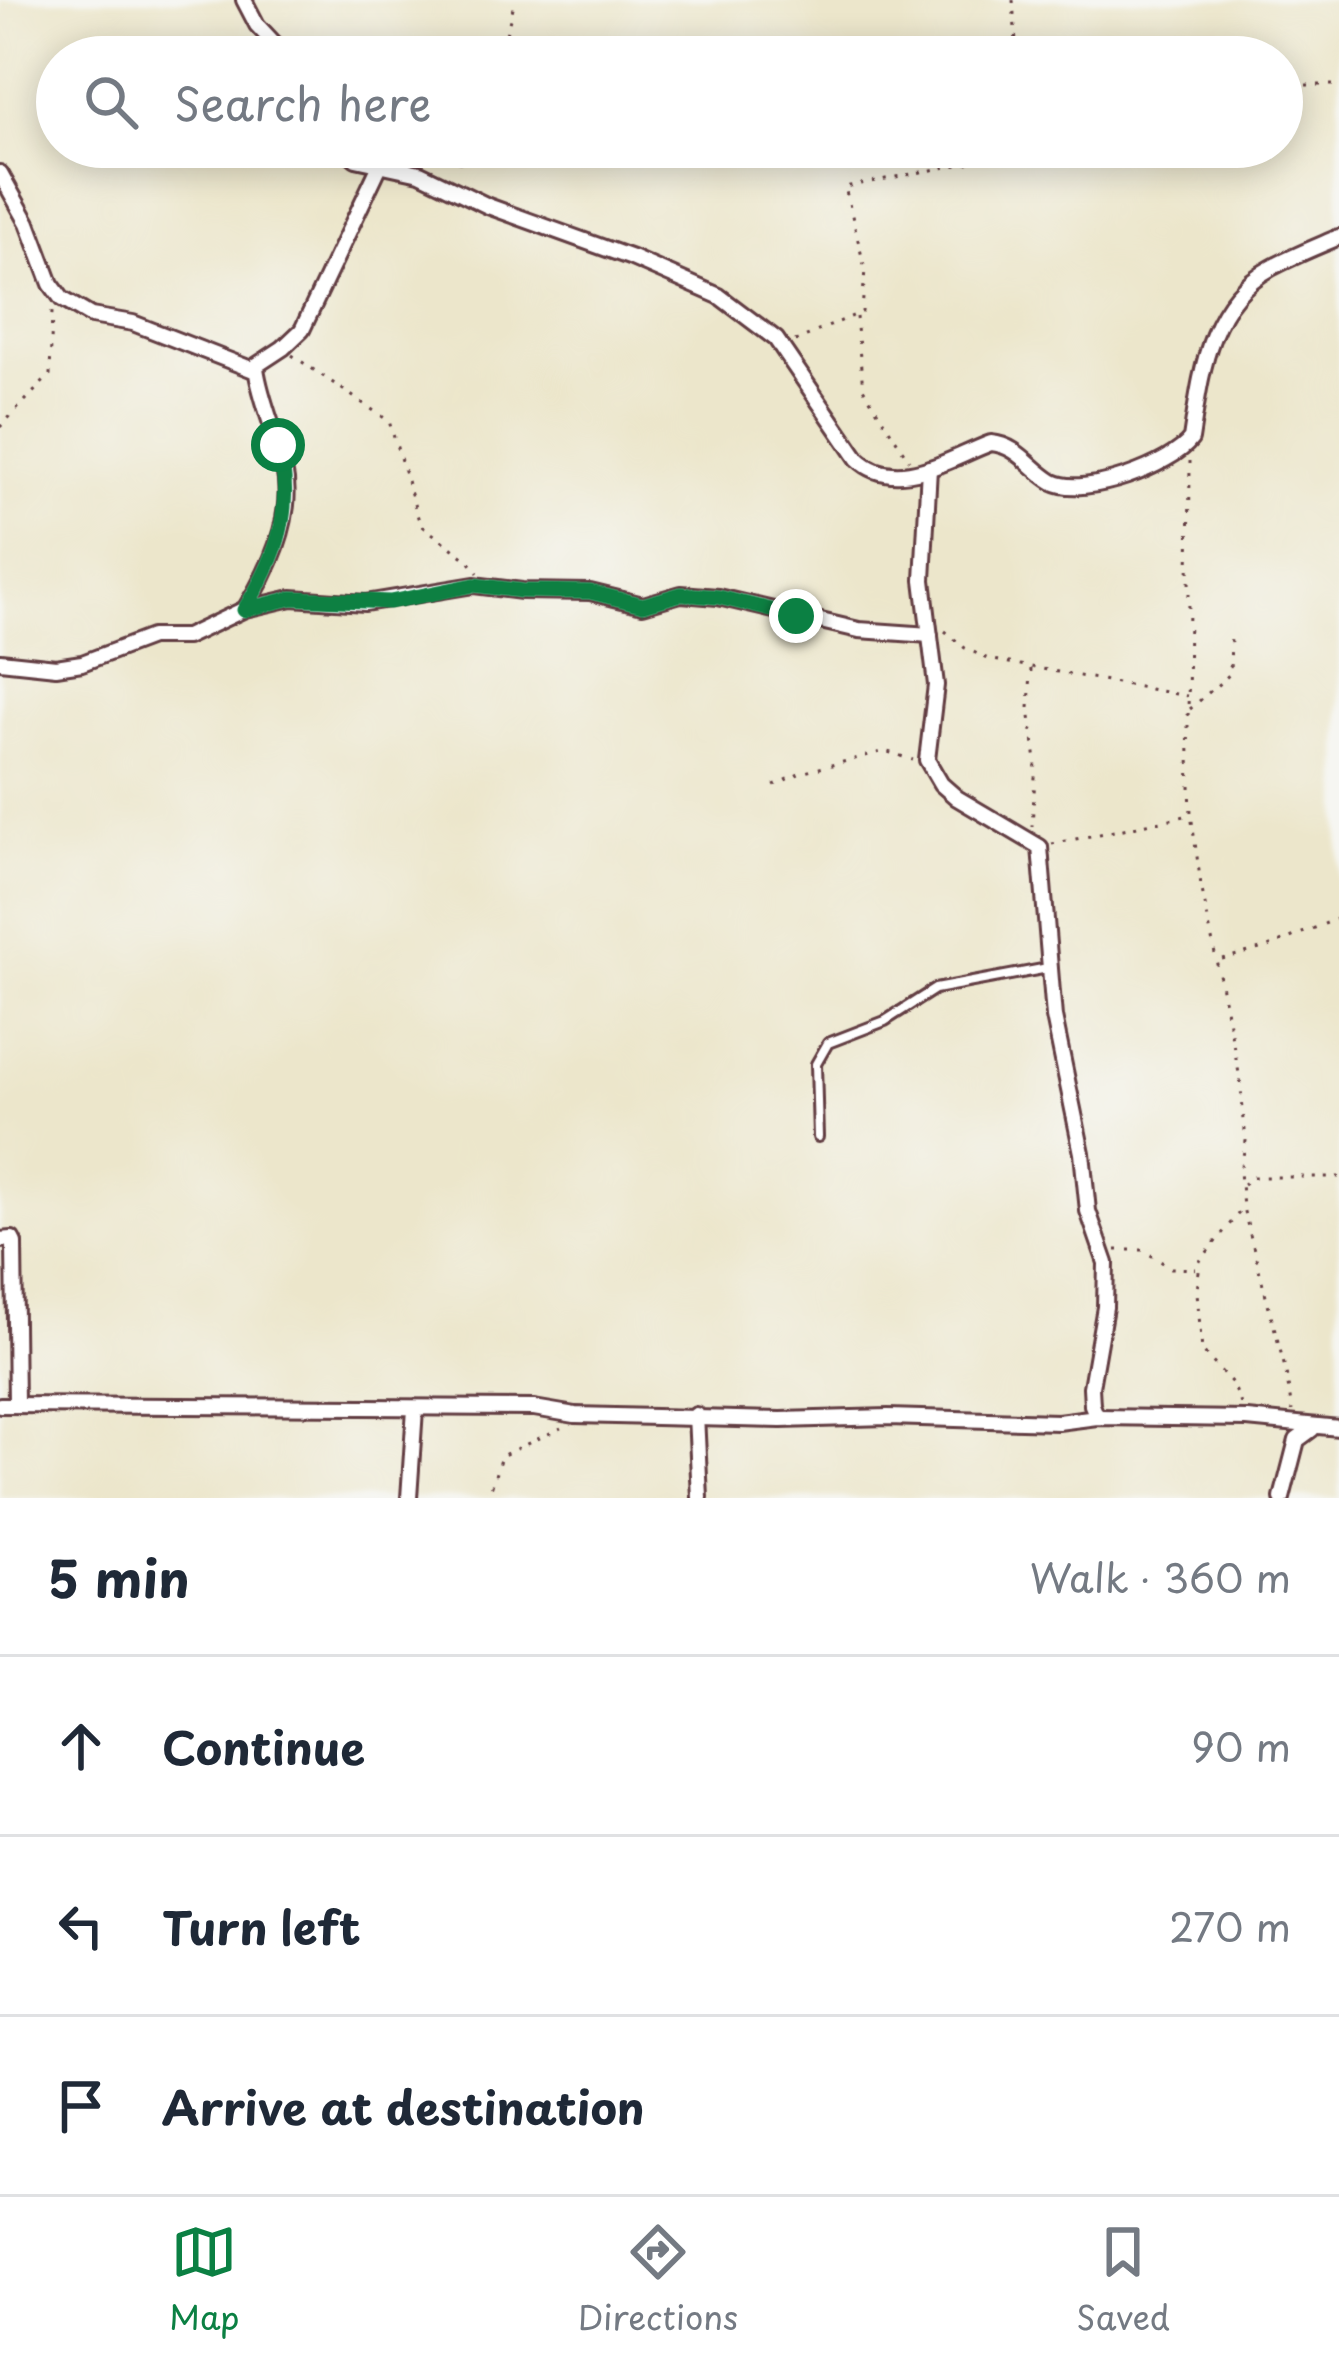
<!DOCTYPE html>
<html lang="en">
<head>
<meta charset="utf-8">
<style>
	:root { --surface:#fff; --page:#f6f6f7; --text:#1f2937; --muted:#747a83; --line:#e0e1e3; --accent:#0b8043 }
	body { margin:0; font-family:"Playpen Sans",sans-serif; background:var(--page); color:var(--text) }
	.stop { position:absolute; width:36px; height:36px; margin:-27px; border:9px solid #0b8043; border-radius:50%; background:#fff }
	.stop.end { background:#0b8043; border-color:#fff; box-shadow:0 3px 12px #0008 }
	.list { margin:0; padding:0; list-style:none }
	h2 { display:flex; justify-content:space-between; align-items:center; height:156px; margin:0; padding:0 48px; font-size:51px }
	h2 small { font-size:39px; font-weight:400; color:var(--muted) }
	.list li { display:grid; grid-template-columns:78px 1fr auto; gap:36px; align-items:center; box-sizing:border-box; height:180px; padding:0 48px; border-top:3px solid var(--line) }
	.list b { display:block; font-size:45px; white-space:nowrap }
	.list em { font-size:39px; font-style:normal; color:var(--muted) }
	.icon { flex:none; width:66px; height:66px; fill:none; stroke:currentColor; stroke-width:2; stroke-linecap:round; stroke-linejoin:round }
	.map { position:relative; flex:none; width:1339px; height:1498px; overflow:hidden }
	.search { position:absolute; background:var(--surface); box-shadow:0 6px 30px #0003; left:36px; right:36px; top:36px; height:132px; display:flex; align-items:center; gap:30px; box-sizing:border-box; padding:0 42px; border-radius:66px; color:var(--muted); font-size:45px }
	.sheet { height:696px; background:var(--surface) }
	nav { display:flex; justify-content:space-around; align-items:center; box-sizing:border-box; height:168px; border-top:3px solid var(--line); background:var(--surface); font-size:33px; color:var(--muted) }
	nav a { display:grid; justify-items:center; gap:6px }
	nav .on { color:var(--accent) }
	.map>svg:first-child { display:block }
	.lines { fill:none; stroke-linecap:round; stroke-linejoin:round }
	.lane-casing { stroke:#623d43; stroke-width:14 }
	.street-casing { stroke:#623d43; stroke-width:20 }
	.path { stroke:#623d43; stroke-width:3; stroke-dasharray:3 9; stroke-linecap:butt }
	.lane { stroke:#fff; stroke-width:8 }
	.street { stroke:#fff; stroke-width:14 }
	.route { stroke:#0b8043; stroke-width:15 }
</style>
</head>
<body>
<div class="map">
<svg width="1339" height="1498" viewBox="0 0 1339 1498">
	<rect width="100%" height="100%" fill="#f6f6f2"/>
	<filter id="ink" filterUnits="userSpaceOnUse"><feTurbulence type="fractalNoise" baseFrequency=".00833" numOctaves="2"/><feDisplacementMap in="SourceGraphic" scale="24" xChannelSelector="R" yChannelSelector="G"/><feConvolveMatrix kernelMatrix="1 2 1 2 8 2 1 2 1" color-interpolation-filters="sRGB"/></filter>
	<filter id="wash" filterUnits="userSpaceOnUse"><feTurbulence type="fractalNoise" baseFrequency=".004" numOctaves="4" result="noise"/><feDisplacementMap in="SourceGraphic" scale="48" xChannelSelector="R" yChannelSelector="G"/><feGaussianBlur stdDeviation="2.7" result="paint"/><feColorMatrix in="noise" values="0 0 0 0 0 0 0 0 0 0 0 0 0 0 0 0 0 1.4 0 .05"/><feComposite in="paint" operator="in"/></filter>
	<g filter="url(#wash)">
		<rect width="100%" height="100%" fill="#ece6cb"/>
	</g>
	<g filter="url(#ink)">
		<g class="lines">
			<defs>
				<polyline id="lane" points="818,1137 816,1064 828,1043 885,1021 935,989 1048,968"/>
				<g id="street">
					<polyline points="244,0 257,25 287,57"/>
					<path d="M 342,147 L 356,159 L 420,173 L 488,206 L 632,258 L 719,296 L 776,339 L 858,459 C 896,495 950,458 991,443 C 1018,445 1031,469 1053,482 C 1084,498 1172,465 1191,439 C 1201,375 1207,303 1271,268 C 1293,256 1316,247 1339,237"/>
					<polyline points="0,173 28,223 51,284 62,299 91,316 133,323 251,369 283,348 302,330 381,163"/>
					<polyline points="929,468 923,580 936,685 927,760 941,784 957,798 1040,847 1054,1017 1082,1153 1088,1211 1106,1263 1105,1307 1091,1387 1092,1405 1097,1417"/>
					<path d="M 245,609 C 270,569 295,516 284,468 C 277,434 261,403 256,368"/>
					<polyline points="0,661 56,667 82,663 151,637 186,637 245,609 292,598 365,603 474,585 522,591 590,592 643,605 681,594 718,597 859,630 930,635"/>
					<polyline points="0,1240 12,1239 14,1243 16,1403"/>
					<polyline points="0,1405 534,1408 575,1415 781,1420 888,1417 1058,1422 1097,1417 1247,1419 1339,1428"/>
					<polyline points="696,1415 700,1498"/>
					<polyline points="409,1498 415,1409"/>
					<polyline points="1282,1498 1297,1440 1312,1429"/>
				</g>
			</defs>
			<use href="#lane" class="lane-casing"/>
			<use href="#street" class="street-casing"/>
			<g class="path">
				<polyline points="1013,0 1017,57"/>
				<polyline points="500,57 515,0"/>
				<polyline points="1282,85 1339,85"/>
				<polyline points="427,147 454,163 465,161 471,147"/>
				<polyline points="856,317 863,388 909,460"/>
				<polyline points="795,341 862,312 865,269 845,187 1003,156 1015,153 1019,147"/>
				<polyline points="292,355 389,421 420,524 469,561 478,573"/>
				<polyline points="0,427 50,375 52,312"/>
				<polyline points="1190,461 1188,726 1191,814 1201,885 1240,1078 1246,1141 1240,1171 1243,1208 1286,1372 1292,1411"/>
				<polyline points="945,631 965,648 988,659 1187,696"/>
				<polyline points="1031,669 1029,709 1036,761 1032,826"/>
				<polyline points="1190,709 1230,674 1231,634"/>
				<polyline points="774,785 801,773 885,751 913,760"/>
				<polyline points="1052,844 1190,815"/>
				<polyline points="1222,959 1268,947 1339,918"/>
				<polyline points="1243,1184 1253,1177 1339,1177"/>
				<polyline points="1116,1250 1143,1250 1171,1268 1196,1269"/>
				<polyline points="1241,1404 1233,1384 1202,1351 1197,1292 1200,1261 1242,1209"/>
				<polyline points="488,1498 501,1456 561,1428"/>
			</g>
			<use href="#lane" class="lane"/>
			<use href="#street" class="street"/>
		</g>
	</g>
	<g class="lines" filter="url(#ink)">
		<path class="route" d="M 278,445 C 295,507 278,557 244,610 L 292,598 L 390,602 L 474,585 L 522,591 L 590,592 L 643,605 L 681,594 L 718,597 L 796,616"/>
	</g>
</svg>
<div class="stop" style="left:278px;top:445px"></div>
<div class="stop end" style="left:796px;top:616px"></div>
<div class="search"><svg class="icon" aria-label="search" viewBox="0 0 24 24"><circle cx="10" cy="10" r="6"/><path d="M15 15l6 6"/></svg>Search here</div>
</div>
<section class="sheet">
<h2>5 min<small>Walk · 360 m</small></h2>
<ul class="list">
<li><svg class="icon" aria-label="ahead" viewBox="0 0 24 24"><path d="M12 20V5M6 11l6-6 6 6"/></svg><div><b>Continue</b></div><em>90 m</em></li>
<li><svg class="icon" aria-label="left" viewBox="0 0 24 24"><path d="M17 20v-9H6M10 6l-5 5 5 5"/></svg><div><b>Turn left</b></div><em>270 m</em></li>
<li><svg class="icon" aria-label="arrive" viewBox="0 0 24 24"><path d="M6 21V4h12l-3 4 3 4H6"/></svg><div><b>Arrive at destination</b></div></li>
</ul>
</section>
<nav>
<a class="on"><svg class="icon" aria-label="map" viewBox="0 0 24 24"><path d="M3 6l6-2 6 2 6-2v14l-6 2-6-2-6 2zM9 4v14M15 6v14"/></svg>Map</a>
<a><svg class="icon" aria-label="directions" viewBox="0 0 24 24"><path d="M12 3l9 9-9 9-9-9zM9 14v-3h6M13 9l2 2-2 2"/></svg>Directions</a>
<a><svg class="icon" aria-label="saved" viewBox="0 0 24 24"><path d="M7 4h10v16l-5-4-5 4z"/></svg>Saved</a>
</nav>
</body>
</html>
